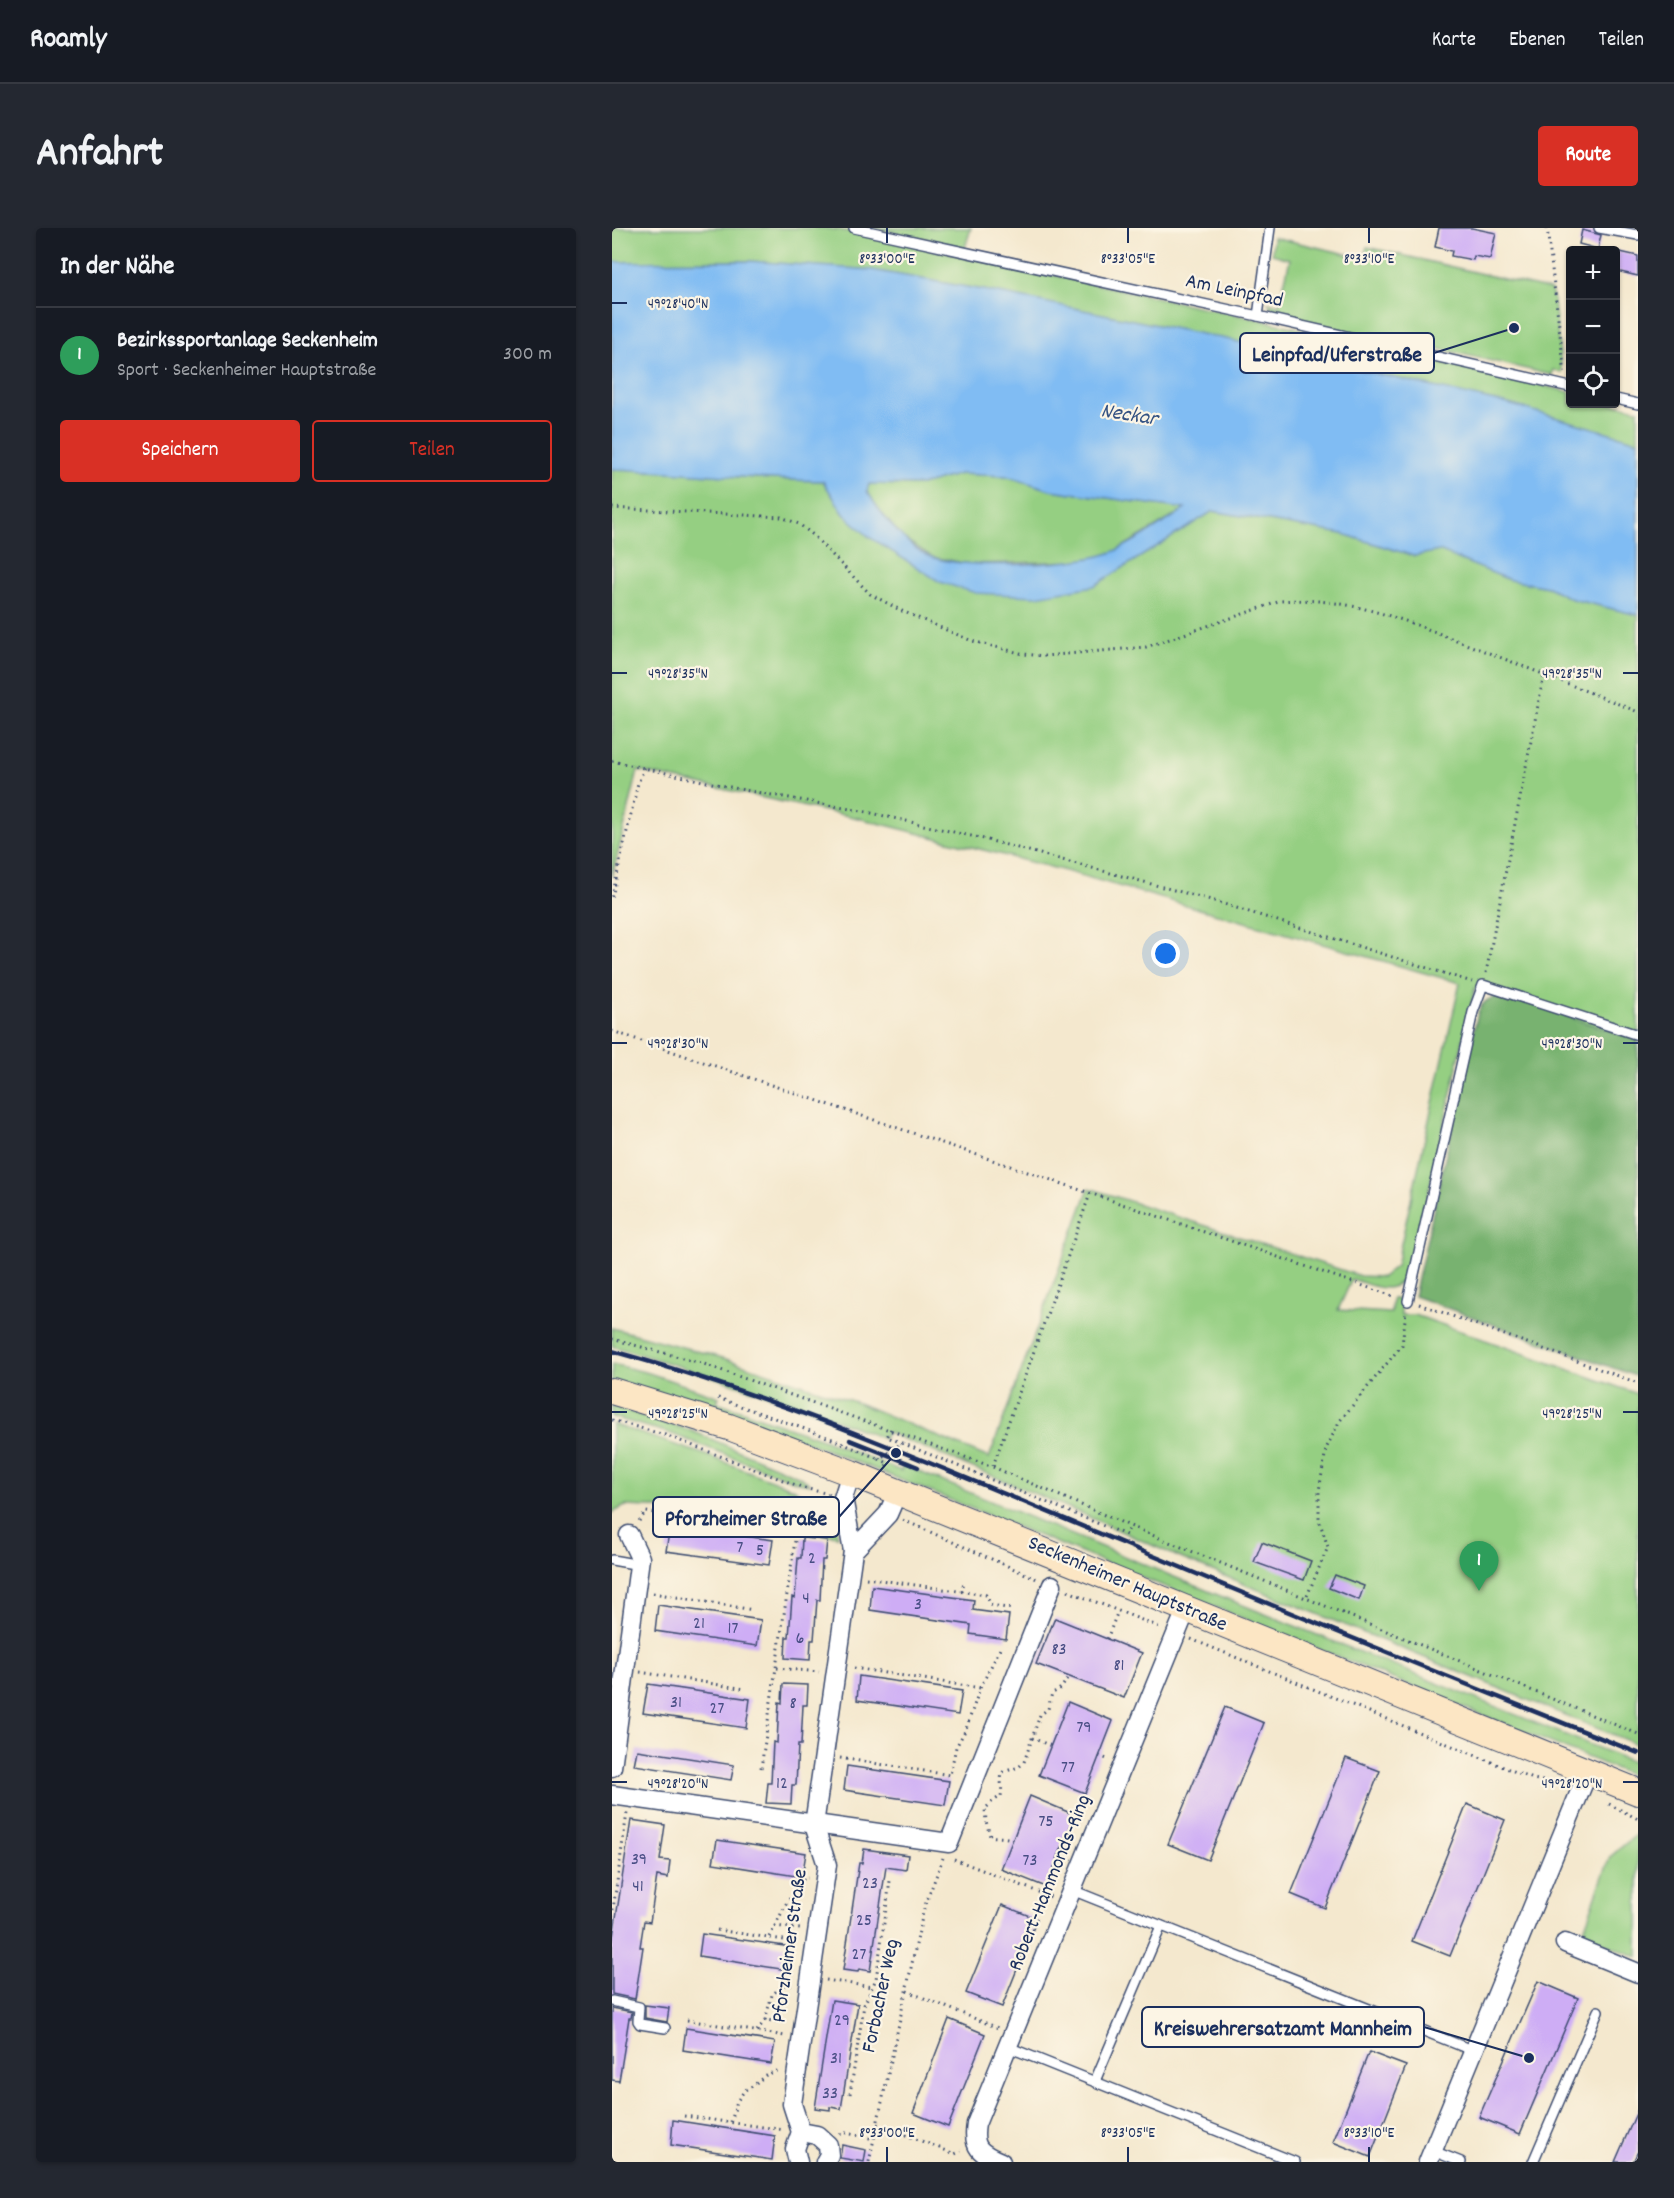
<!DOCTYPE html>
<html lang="de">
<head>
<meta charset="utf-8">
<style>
	:root { --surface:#171b24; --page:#242831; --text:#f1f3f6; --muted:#9ea1a6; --line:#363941; --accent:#d93025 }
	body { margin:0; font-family:Dekko,sans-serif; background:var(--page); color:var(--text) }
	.controls { position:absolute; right:18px; top:18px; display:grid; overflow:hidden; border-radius:6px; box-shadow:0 2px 4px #0004 }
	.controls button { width:54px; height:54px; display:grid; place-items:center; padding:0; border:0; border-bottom:2px solid var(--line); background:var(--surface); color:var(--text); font:30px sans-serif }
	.you { position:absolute; left:554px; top:726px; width:21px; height:21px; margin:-15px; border:4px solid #fff; border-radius:50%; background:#1a73e8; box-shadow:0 0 0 9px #1a73e833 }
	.badge { display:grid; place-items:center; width:39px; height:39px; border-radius:50%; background:var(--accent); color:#fff; font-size:20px; font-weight:700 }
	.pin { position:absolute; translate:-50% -50px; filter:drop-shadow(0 2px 3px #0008) }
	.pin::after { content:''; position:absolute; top:32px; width:21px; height:18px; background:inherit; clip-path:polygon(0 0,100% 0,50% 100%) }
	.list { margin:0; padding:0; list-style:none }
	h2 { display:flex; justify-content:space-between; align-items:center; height:78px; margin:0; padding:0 24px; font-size:26px }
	h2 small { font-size:20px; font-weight:400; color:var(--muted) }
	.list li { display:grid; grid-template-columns:39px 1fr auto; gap:18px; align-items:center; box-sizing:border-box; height:96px; padding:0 24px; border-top:2px solid var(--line) }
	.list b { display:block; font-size:22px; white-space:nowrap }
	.list p { margin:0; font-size:20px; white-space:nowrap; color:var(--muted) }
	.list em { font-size:20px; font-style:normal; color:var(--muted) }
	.actions { display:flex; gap:12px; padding:18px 24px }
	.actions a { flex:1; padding:14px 0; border:2px solid var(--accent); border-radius:6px; text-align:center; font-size:21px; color:var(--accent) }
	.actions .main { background:var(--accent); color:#fff }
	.icon { flex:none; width:33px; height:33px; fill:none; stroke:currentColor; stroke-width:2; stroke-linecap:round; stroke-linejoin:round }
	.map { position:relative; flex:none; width:1026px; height:1934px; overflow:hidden; border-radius:6px }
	header { display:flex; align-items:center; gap:36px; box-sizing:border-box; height:84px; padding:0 30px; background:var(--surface); border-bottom:2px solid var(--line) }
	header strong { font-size:28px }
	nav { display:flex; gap:33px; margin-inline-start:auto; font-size:21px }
	.intro { display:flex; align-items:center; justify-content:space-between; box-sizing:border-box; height:144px; padding:0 36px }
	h1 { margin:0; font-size:42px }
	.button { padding:15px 27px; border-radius:6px; background:var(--accent); color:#fff; font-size:21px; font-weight:700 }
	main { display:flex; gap:36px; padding:0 36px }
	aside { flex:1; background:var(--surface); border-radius:6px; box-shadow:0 2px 4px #0004 }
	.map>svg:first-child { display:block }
	.green { fill:#95cf82; stroke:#587f70; stroke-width:1.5 }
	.forest { fill:#78b270; stroke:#4a7067; stroke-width:1.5 }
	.water { fill:#80bcf3; stroke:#4e76a8; stroke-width:1.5; fill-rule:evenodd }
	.building { fill:#ceadf5 }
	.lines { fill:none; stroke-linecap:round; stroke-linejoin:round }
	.lane-casing { stroke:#3c4b6f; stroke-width:12 }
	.street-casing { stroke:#3c4b6f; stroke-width:21 }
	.secondary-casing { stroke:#3c4b6f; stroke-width:28 }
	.path { stroke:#3c4b6f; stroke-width:3; stroke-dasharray:1.5 4.5; stroke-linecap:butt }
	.lane { stroke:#fff; stroke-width:9 }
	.street { stroke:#fff; stroke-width:18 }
	.secondary { stroke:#fce6c4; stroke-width:26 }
	.rail { stroke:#1b2f5e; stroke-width:4.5 }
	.ticks { fill:none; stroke:#1b2f5e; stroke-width:2 }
	.labels { text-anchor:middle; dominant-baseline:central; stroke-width:4.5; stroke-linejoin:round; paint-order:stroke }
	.number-label { font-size:18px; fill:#484e84 }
	.street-label { font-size:21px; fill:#1b2f5e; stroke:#fcf5e5 }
	.water-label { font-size:22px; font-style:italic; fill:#345283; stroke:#fcf5e5 }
	.ticks-label { font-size:15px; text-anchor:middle; fill:#1b2f5e; stroke:#fcf5e5; stroke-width:4.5; stroke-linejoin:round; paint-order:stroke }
	.leader { fill:none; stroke:#1b2f5e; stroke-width:2 }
	.callout-dot { fill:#1b2f5e; stroke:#fcf5e5; stroke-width:2 }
	.callout { fill:#fcf5e5; stroke:#1b2f5e; stroke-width:2 }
	.callout-label { font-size:22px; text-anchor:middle; font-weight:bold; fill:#1b2f5e }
</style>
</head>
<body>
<header>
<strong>Roamly</strong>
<nav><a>Karte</a><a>Ebenen</a><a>Teilen</a></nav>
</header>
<div class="intro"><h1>Anfahrt</h1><a class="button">Route</a></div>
<main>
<aside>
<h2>In der Nähe<small></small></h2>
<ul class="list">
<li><span class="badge" style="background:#2e9e5b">1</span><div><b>Bezirkssportanlage Seckenheim</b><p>Sport · Seckenheimer Hauptstraße</p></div><em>300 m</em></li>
</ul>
<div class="actions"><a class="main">Speichern</a><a>Teilen</a></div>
</aside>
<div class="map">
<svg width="1026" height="1934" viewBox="0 0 1026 1934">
	<rect width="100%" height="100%" fill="#fcf5e5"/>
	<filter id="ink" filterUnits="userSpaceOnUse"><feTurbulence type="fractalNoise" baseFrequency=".0167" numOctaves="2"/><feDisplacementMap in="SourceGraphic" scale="12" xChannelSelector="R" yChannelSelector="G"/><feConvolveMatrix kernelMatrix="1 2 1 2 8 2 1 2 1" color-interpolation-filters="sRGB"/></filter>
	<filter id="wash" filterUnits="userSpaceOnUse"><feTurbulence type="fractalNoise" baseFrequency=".008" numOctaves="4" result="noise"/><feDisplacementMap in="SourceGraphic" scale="24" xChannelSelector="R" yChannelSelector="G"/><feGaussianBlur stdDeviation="1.35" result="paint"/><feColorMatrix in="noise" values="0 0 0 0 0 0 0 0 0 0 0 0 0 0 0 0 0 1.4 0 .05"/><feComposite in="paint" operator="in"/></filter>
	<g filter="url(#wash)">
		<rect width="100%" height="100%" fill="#f4e8ce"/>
		<g class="green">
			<polygon points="0,0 210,0 242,4 649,92 945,161 958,164 958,176 1003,176 1026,181 1026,213 900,177 614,111 377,63 260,42 137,33 0,34"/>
			<polygon points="255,0 359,0 353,20 287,5"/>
			<polygon points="661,9 752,30 755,19 939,62 942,73 950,145 941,142 940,147 760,105 759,109 670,89 662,84 656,74 667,77 678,31 660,26"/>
			<path d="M 0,241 C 70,244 140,251 211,253 L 232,286 L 328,354 L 482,358 L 601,283 L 731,306 L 802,328 L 827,323 L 898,352 L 936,359 L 960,371 L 1026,387 L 1026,812 L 863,760 L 799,1041 C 782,1069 768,1060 740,1051 L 726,1082 L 779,1085 L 780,1070 L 789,1073 L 789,1087 L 803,1087 L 1026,1166 L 1026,1517 L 571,1331 L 457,1280 L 275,1204 L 272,1211 C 184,1174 91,1145 0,1118 L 0,1100 L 111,1130 L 246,1175 L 377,1230 L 477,960 L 748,1048 L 770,1049 L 784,1038 L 848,755 L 450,642 L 246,590 L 26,543 L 0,649 Z"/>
			<polygon points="348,246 394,248 439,262 574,281 502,324 470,333 358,336 320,329 291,310 267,282 255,263 256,256 309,257"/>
			<polygon points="0,1136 37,1145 107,1169 105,1174 213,1212 289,1243 291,1237 601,1365 1026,1536 1026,1550 210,1220 135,1192 0,1153"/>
			<polygon points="0,1178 80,1203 186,1248 199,1256 186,1254 57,1205 0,1189"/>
			<path d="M 0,1196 L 91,1226 L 183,1261 C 190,1269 200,1269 208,1275 C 219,1283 222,1296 226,1308 L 39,1279 L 13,1278 L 0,1285 Z"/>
			<polygon points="1026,1605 1026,1729 970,1707 998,1629"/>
		</g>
		<path class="forest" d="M 894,768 L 1026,812 L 1026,1149 L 802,1068 L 866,784 C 872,771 879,769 894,768 Z"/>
		<path class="water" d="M 137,33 L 260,42 L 377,63 L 614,111 L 900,177 L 1026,213 L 1026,387 L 960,371 L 936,359 L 898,352 L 827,323 L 802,328 L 731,306 L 601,283 L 482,358 L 424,368 L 364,365 L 328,354 L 257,309 L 232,286 L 211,253 C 140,251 70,244 0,241 L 0,34 ZM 348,246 L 394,248 L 439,262 L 573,281 C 551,296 527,312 503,323 C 470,338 356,341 322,330 C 295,321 269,286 255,263 L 257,256 L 309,257 Z"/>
		<g id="blocks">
			<g class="building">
				<polygon points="827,0 860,0 884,5 878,31 862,28 861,32 839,28 840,23 823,19"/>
				<polygon points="970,2 989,7 986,21 967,16"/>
				<polygon points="1004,23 1026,28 1026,48 1004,43"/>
				<polygon points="58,1298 161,1312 157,1337 54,1323"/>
				<polygon points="190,1310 215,1312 213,1332 210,1332 208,1372 205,1372 202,1412 199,1412 198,1432 173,1430 174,1409 177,1409 180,1369 183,1370 186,1330 189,1330"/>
				<polygon points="650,1314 699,1333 692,1352 642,1334"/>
				<polygon points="723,1347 752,1358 747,1372 717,1360"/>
				<polygon points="260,1358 362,1372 361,1382 397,1387 394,1411 358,1406 359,1397 258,1382"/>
				<polygon points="46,1377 149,1392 145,1418 43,1403"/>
				<polygon points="443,1390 530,1425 512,1470 424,1436"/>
				<polygon points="247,1448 350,1463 346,1487 245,1472"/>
				<polygon points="36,1456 138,1471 134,1500 31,1485"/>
				<polygon points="171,1456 196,1457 195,1477 191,1477 189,1517 186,1517 184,1557 180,1557 179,1576 154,1575 156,1555 159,1555 161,1514 165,1515 167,1474 170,1475"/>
				<polygon points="456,1474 501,1493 473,1565 427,1547"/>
				<polygon points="613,1479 652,1495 596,1632 556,1616"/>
				<polygon points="25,1522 122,1537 119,1552 22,1537"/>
				<polygon points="734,1530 768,1543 713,1680 679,1666"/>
				<polygon points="235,1538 337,1553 333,1577 232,1562"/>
				<polygon points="418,1568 463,1587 434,1659 389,1641"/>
				<polygon points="855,1576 893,1592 838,1728 800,1713"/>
				<polygon points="19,1592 53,1597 48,1632 58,1633 56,1650 45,1648 38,1694 32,1693 28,1719 31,1719 23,1771 0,1766 0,1716"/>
				<polygon points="105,1612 194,1625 190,1649 101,1635"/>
				<polygon points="252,1621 296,1627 294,1642 274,1639 258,1743 247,1741 246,1744 231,1742 247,1635 250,1635"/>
				<polygon points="390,1677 425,1691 390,1779 354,1765"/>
				<polygon points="90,1706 179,1719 175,1742 87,1728"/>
				<polygon points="926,1753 966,1770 908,1906 867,1889"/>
				<polygon points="220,1772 246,1776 229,1881 218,1879 218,1882 203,1880"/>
				<polygon points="33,1777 57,1780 55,1794 33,1790"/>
				<polygon points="0,1780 20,1784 19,1790 17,1790 7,1853 0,1852"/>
				<polygon points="337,1791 373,1806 336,1899 301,1885"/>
				<polygon points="74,1800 163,1814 159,1836 71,1822"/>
				<polygon points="757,1824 794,1838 758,1929 721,1914"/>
				<polygon points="1026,1881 1026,1923 1021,1934 1003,1934"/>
				<polygon points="61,1892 163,1908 160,1932 59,1917"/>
				<polygon points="230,1917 254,1922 252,1934 228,1930"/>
			</g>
		</g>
	</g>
	<g filter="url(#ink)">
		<use href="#blocks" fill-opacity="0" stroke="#3c4b6f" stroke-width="1.5"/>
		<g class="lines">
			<defs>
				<g id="lane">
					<polyline points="242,0 646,88 958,159"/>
					<polyline points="987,0 1026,7"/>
					<polyline points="646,88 658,0"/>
					<polyline points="1004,171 1026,176"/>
					<polyline points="796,1073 861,784 871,757 1026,807"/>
					<polyline points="0,1332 28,1337"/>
					<polyline points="460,1662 862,1823"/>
					<polyline points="0,1773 27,1779 26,1793 28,1796 53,1800"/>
					<polyline points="396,1819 683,1934"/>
					<polyline points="483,1853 549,1698"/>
					<polyline points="821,1923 849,1934"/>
					<polyline points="921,1934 986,1783"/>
				</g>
				<g id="street">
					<polyline points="241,1323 276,1286 286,1263"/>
					<polyline points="0,1539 28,1330 17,1307"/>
					<polyline points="0,1567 337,1615 440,1357"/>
					<polyline points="953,1715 1026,1745"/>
					<polyline points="189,1904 205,1907 216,1917 217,1927 213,1934"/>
					<polyline points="186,1934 183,1921 189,1904 180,1876 215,1637 202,1597 241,1323 231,1270 239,1245"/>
					<path d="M 389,1934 C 368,1925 360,1920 364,1896 L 574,1382"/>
					<polyline points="816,1934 976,1544"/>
				</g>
				<polyline id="secondary" points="0,1163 117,1199 239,1245 1026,1564"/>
			</defs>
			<use href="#lane" class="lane-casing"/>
			<use href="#street" class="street-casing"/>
			<use href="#secondary" class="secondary-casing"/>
			<g class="path">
				<polyline points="935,0 953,147"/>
				<path d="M 0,280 L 169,289 L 187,296 L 201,307 L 258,366 L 290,383 L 360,413 L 412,426 L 432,428 L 534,419 L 669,373 C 740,367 807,398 872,423 C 923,443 975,463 1026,484"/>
				<polyline points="0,533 127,561 255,584 372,611 599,672 860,754"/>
				<polyline points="0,669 26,555 33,539"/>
				<polyline points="874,745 932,446"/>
				<polyline points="0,803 784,1069"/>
				<polyline points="807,1076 1026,1155"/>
				<polyline points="0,1111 89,1135 381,1239 518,1298 1026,1506"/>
				<polyline points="106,1170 218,1210 267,1231"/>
				<polyline points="0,1192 53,1207 192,1260 217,1266"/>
				<polyline points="279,1201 275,1209 290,1215"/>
				<polyline points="274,1238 276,1235 267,1231 290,1215 514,1307 518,1298"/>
				<polyline points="381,1238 478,966"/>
				<polyline points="291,1292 425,1351"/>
				<polyline points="27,1293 34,1284 161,1302 216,1277"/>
				<polyline points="254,1350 374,1367 379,1377 400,1381"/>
				<polyline points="456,1363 550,1400"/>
				<polyline points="350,1364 352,1353"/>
				<polyline points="41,1365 141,1382"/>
				<polyline points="695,1368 716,1319 707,1292 707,1263 714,1221 727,1194 790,1117 794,1083"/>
				<polyline points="495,1411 506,1383"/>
				<polyline points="579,1411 921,1551 952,1557"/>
				<polyline points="165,1440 207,1444"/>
				<polyline points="242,1440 368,1460"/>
				<polyline points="28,1444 133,1461"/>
				<polyline points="420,1510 439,1518"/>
				<polyline points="487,1528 495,1531"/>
				<polyline points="228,1530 338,1547 344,1519 354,1501 368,1460 388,1421"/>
				<polyline points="149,1540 184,1306 222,1310"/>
				<polyline points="997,1576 1026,1591"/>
				<path d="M 401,1612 C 394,1608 386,1610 378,1608 L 374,1593 L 373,1581 L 380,1574 L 389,1568 C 391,1559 387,1552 391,1544 L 407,1539 L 412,1534 L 428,1487 L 436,1481 L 440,1465 C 449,1462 452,1457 456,1448"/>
				<polyline points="449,1621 457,1625"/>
				<polyline points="342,1631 439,1669"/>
				<polyline points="0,1688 15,1585"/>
				<polyline points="163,1698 174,1676 192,1650 196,1650"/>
				<polyline points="105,1702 186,1714"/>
				<polyline points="157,1709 163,1698 188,1701"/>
				<polyline points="214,1752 260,1759"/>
				<polyline points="295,1763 386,1800"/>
				<polyline points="75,1792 173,1808"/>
				<polyline points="153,1792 160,1767 171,1757 180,1757"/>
				<polyline points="145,1803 153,1792 175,1795"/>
				<polyline points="238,1866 252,1777 264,1751 278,1653"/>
				<polyline points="72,1888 173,1902"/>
				<polyline points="119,1894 125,1873 133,1862 142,1857 154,1847 168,1842"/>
				<polyline points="265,1896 343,1926 349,1923"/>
				<polyline points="228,1906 230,1904 262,1911"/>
				<polyline points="257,1934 312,1680 331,1630"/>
			</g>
			<use href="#lane" class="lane"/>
			<use href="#street" class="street"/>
			<use href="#secondary" class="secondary"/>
			<g class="rail">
				<path d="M 0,1123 C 175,1171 341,1245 508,1314 C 680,1386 853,1456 1026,1525"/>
				<polyline points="238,1212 306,1239"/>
			</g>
		</g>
	</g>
	<path class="ticks" d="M 275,0 L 275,15M 516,0 L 516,15M 757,0 L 757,15M 0,75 L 15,75M 0,445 L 15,445M 1011,445 L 1026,445M 0,815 L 15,815M 1011,815 L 1026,815M 0,1184 L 15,1184M 1011,1184 L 1026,1184M 0,1554 L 15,1554M 1011,1554 L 1026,1554M 275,1919 L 275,1934M 516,1919 L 516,1934M 757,1919 L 757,1934"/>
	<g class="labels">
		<g class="number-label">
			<text x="128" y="1320">7</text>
			<text x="148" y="1323">5</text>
			<text x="200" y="1331">2</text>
			<text x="194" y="1371">4</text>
			<text x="306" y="1377">3</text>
			<text x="87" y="1396">21</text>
			<text x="121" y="1401">17</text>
			<text x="188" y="1411">6</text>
			<text x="447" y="1422">83</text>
			<text x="507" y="1438">81</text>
			<text x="64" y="1475">31</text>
			<text x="181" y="1476">8</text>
			<text x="105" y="1481">27</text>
			<text x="472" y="1500">79</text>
			<text x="456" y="1540">77</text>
			<text x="170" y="1556">12</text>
			<text x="434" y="1594">75</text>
			<text x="27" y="1632">39</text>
			<text x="418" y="1633">73</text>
			<text x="258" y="1656">23</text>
			<text x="26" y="1659">41</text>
			<text x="252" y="1693">25</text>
			<text x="247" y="1727">27</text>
			<text x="230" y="1793">29</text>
			<text x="224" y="1831">31</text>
			<text x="218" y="1866">33</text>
		</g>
		<g class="street-label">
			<text transform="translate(622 64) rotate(12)">Am Leinpfad</text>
			<text transform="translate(515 1357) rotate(23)">Seckenheimer Hauptstraße</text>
			<text transform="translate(439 1655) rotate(-68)">Robert-Hammonds-Ring</text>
			<text transform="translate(179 1718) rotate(-82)">Pforzheimer Straße</text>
			<text transform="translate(270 1768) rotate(-78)">Forbacher Weg</text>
		</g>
		<g class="water-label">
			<text transform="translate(517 188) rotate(9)">Neckar</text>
		</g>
	</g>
	<g class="ticks-label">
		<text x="275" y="35">8°33'00"E</text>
		<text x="516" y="35">8°33'05"E</text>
		<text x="757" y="35">8°33'10"E</text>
		<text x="66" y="80">49°28'40"N</text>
		<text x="66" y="450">49°28'35"N</text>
		<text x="960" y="450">49°28'35"N</text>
		<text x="66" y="820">49°28'30"N</text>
		<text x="960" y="820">49°28'30"N</text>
		<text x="66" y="1190">49°28'25"N</text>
		<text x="960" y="1190">49°28'25"N</text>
		<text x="66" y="1560">49°28'20"N</text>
		<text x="960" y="1560">49°28'20"N</text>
		<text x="275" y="1909">8°33'00"E</text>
		<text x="516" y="1909">8°33'05"E</text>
		<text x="757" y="1909">8°33'10"E</text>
	</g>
	<path class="leader" d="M902 100L822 125M284 1225L227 1289M917 1830L812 1799"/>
	<g class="callout-dot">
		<circle cx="902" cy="100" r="6"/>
		<circle cx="284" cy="1225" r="6"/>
		<circle cx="917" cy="1830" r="6"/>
	</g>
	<g class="callout">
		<rect x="628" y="105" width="194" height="40" rx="6"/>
		<rect x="41" y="1269" width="186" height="40" rx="6"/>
		<rect x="530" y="1779" width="282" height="40" rx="6"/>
	</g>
	<g class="callout-label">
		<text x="725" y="133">Leinpfad/Uferstraße</text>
		<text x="134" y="1297">Pforzheimer Straße</text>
		<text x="671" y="1807">Kreiswehrersatzamt Mannheim</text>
	</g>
</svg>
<div class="controls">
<button>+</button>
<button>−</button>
<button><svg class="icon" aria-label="locate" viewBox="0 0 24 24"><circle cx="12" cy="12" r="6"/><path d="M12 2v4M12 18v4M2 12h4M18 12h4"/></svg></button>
</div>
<div class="you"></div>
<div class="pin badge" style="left:867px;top:1363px;background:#2e9e5b">1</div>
</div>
</main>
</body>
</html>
